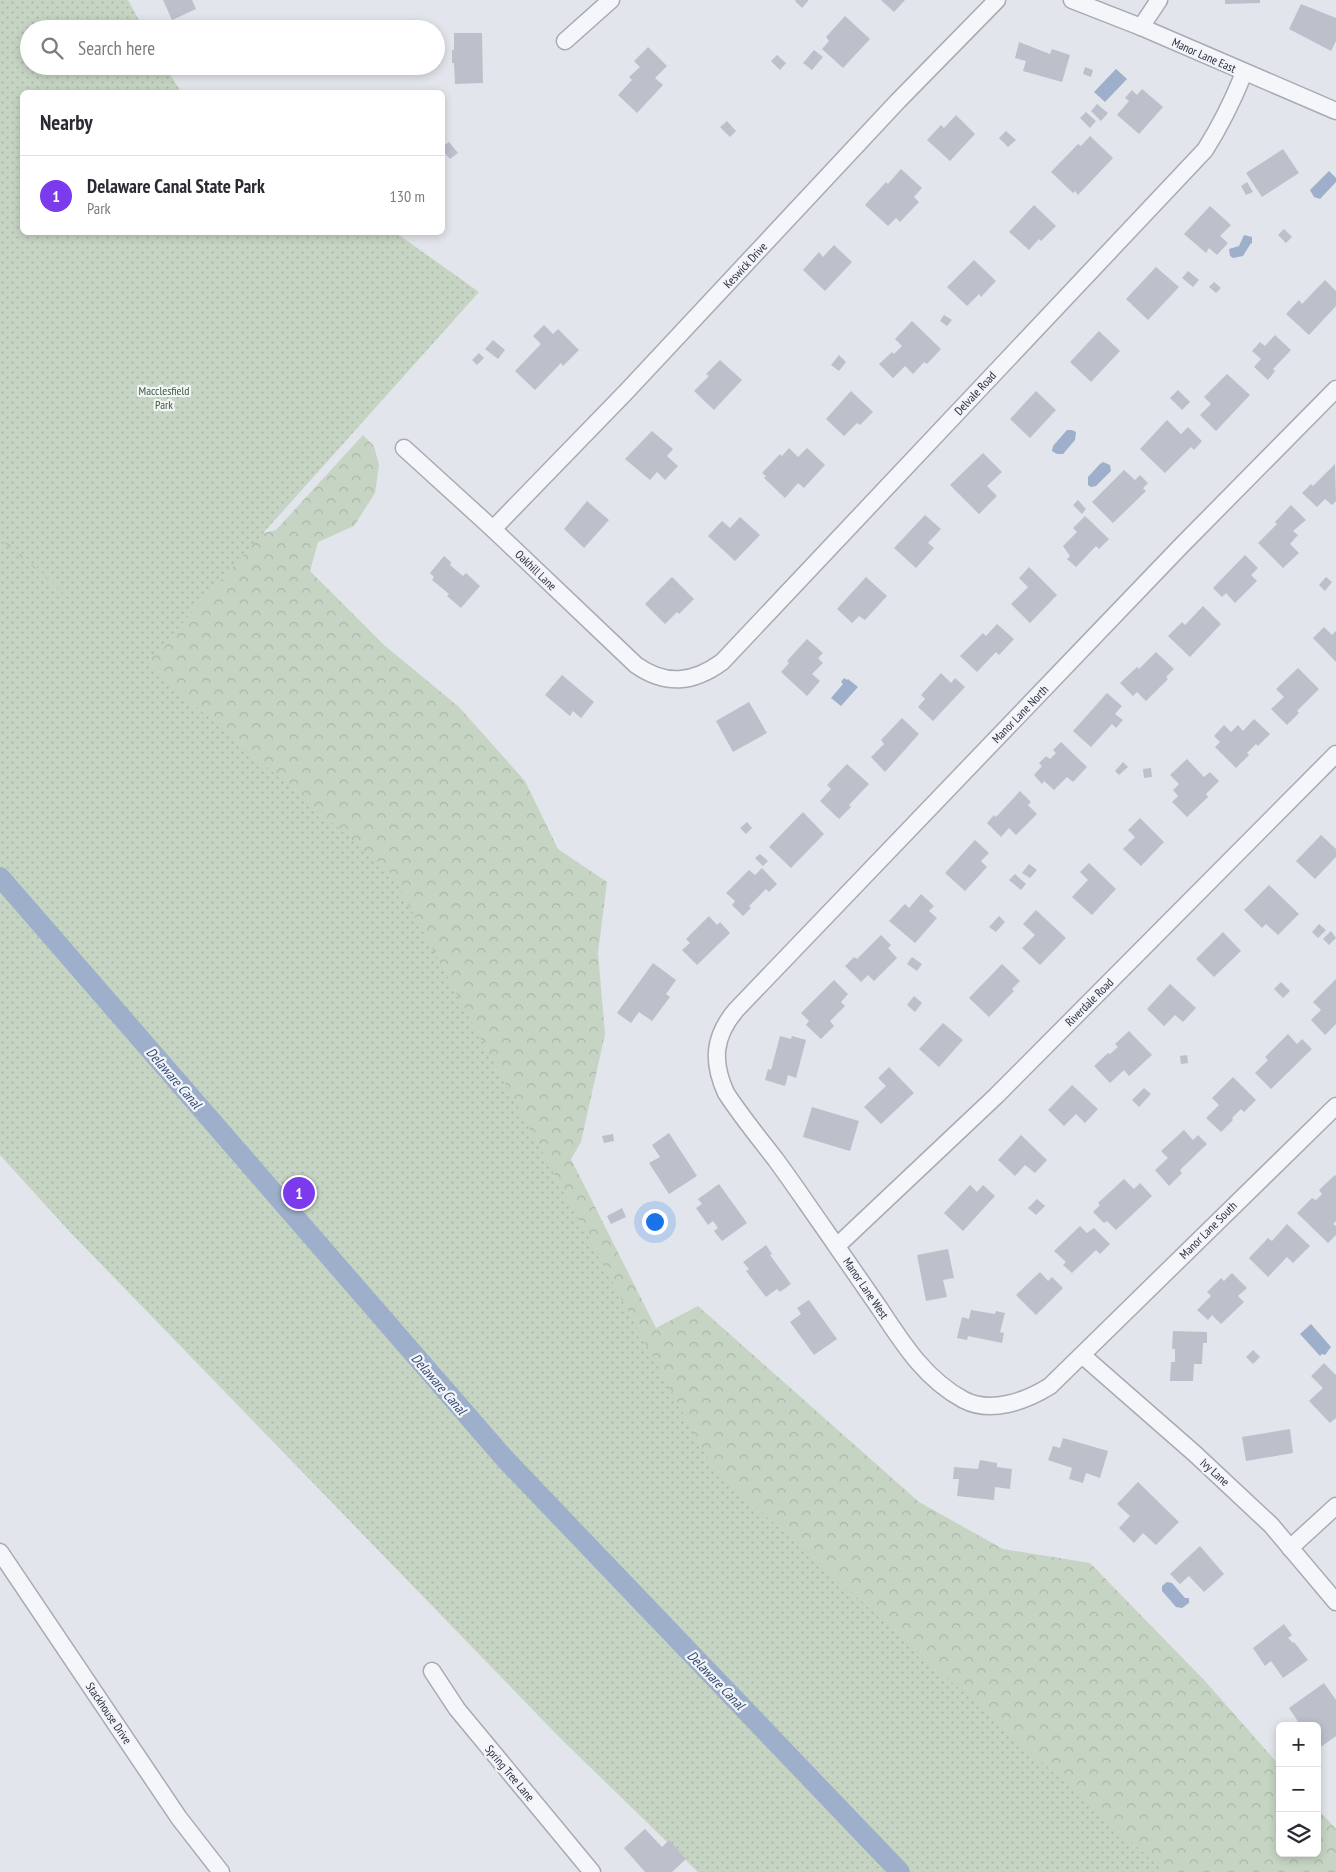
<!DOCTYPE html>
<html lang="en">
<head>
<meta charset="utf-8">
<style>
	:root { --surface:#fff; --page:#f2f2f3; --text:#2b2b33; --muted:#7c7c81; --line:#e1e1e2; --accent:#7c3aed }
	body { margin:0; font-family:"PT Sans Narrow",sans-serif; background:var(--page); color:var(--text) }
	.controls { position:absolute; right:15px; bottom:15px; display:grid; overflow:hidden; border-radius:8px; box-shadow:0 2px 8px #0003 }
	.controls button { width:45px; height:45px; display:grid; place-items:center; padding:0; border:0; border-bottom:1px solid var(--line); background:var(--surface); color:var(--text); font:25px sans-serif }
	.you { position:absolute; left:654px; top:1221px; width:18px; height:18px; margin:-12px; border:4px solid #fff; border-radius:50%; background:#1a73e8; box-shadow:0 0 0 8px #1a73e833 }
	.badge { display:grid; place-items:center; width:32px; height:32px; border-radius:50%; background:var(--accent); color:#fff; font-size:16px; font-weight:700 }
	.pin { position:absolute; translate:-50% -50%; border:2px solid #fff; box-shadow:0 1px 5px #0006 }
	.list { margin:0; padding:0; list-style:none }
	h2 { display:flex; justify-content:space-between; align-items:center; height:65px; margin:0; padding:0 20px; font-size:21px }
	h2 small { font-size:16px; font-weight:400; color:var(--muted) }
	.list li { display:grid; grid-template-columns:32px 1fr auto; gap:15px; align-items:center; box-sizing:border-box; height:80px; padding:0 20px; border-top:1px solid var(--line) }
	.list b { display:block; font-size:19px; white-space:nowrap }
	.list p { margin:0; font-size:16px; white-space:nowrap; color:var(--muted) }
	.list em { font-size:16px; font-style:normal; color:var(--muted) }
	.icon { flex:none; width:28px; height:28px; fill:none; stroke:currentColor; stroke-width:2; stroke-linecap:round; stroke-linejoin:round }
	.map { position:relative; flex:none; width:1336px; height:1872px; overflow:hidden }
	.search { position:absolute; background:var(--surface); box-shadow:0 2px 8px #0003; left:20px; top:20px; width:425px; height:55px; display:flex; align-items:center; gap:12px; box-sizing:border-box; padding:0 18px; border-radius:28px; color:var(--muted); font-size:19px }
	.panel { position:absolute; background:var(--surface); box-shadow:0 2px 8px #0003; left:20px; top:90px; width:425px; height:145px; border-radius:8px }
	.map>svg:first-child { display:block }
	.forest { fill:url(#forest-crowns) }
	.park { fill:url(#park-dots) }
	.water { fill:#9dafca }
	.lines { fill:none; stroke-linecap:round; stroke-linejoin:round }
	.canal { stroke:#9dafca; stroke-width:20 }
	.building { fill:#bcc0cb }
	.street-casing { stroke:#a7abb5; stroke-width:19 }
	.street { stroke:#f5f6f9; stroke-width:16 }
	.labels { text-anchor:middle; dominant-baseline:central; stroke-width:4.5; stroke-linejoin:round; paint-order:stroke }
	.street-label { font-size:12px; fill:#2a3143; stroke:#f2f4f8 }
	.park-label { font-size:12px; fill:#3b5f37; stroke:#f2f4f8 }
	.water-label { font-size:14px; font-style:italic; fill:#344c77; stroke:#f2f4f8 }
</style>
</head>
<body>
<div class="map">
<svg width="1336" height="1872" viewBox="0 0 1336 1872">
	<defs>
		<pattern id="forest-crowns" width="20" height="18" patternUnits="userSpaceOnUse" patternTransform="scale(1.25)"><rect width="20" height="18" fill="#c6d5c3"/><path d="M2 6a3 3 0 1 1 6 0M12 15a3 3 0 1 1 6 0" fill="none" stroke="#aab7a9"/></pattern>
		<pattern id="park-dots" width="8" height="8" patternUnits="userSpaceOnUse" patternTransform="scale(1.25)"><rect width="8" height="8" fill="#c6d5c3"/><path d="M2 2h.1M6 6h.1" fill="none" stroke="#aab7a9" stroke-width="1.8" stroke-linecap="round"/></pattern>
	</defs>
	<rect width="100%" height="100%" fill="#e2e5eb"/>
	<polygon class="forest" points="0,396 260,534 276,530 363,435 374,446 379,465 375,493 354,526 318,542 310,571 384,645 459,707 525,781 558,849 607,882 598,953 605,1034 581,1142 571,1159 656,1328 698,1306 919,1502 1003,1549 1090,1563 1205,1681 1280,1766 1280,1853 1317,1853 1317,1808 1336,1829 1336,1872 953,1872 0,826"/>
	<polygon class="park" points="0,0 128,0 144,29 29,29 29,66 165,66 181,92 22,92 22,232 396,233 479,292 146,664 392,874 714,1470 1165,1872 698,1872 560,1738 69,1231 0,1155 0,539 117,639 0,535"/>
	<g class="water">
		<polygon points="1116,69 1127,79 1105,102 1094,92"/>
		<polygon points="1329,171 1336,178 1336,182 1320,199 1314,197 1310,190"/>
		<polygon points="1244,235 1252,237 1252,244 1251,243 1243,256 1233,258 1230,256 1229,249 1239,246"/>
		<polygon points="1067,430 1072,430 1076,432 1075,440 1063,454 1057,454 1052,451 1053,446"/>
		<polygon points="1103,462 1110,465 1111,471 1096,486 1091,487 1088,485 1088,477 1100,464"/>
		<polygon points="844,678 847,680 848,679 858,687 841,706 831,698 843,684 841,682"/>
		<polygon points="1311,1324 1331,1347 1325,1355 1322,1354 1320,1356 1300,1334"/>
		<polygon points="1167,1582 1172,1583 1185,1598 1189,1598 1189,1603 1182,1608 1176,1607 1162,1591 1162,1586"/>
	</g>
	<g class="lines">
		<polyline class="canal" points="0,877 505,1459 900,1872"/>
	</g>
	<g class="building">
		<polygon points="163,0 192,0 196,9 172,20"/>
		<polygon points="796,0 808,0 808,1 802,8 795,1"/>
		<polygon points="881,0 905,0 894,12"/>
		<polygon points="1225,0 1260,0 1260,3 1225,4"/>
		<polygon points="1301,4 1336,18 1336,41 1331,51 1289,29"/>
		<polygon points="845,16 870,39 843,68 822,49 829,41 826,37"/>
		<polygon points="454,33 482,33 483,83 455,84 454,63 452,63 452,50 454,50"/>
		<polygon points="1019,42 1050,54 1052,49 1070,55 1062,82 1023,71 1026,61 1015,58"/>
		<polygon points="648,47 667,66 655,78 663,85 637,113 618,95 632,80 629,77 640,67 634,61"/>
		<polygon points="814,50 823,57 812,70 803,63"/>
		<polygon points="777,55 786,63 780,70 771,61"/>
		<polygon points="1085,67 1093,70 1091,77 1083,74"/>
		<polygon points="1142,89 1163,107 1139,134 1117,115 1129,101 1125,98 1132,90 1137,95"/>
		<polygon points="1097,104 1108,113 1101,121 1091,111"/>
		<polygon points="1086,112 1096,121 1090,128 1080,118"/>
		<polygon points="956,115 975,134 950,161 927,140 941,125 944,128"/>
		<polygon points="727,121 736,131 730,137 720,127"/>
		<polygon points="1006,131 1016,140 1008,147 999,138"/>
		<polygon points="1090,136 1113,158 1078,195 1075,191 1073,193 1051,172 1078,144 1081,146"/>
		<polygon points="449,142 458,153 450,159 442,150 442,147"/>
		<polygon points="1283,149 1299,173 1262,197 1246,173"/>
		<polygon points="901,169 922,188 914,197 919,202 900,222 896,218 888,226 865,205 886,182 888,184"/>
		<polygon points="1247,182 1253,192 1246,195 1241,186"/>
		<polygon points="1034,205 1056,226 1041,241 1039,239 1029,250 1009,232"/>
		<polygon points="1210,206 1231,225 1220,236 1228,243 1217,255 1209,248 1206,253 1184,234"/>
		<polygon points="1284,229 1292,237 1286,243 1278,235"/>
		<polygon points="834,245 852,262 825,291 803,270 819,252 823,257"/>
		<polygon points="974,260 996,281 981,297 979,294 967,306 947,287"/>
		<polygon points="1156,267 1179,287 1148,320 1126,299"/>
		<polygon points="1188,271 1199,280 1193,287 1182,278"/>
		<polygon points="1325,280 1336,291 1336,306 1309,335 1286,314 1299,300 1302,304"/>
		<polygon points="1214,282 1221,288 1216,293 1209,287"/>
		<polygon points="944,315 952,320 947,326 940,321"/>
		<polygon points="912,321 941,349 927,364 924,362 913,374 905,366 893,378 879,364 892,352 894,354 902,346 895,339"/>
		<polygon points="544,325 553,334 558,329 579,350 563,366 561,363 535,390 515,371 541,344 533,336"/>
		<polygon points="1099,331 1120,351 1091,382 1070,362"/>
		<polygon points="1275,335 1291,350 1273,369 1275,371 1268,380 1254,367 1261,359 1252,351 1260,342 1265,346"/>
		<polygon points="493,340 505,350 498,359 485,349"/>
		<polygon points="479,353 484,358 477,365 472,360"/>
		<polygon points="839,355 846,362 839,371 831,365"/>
		<polygon points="720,360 742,380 714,410 694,391 709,376 706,374"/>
		<polygon points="1227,374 1250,395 1216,431 1200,415 1211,404 1204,397"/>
		<polygon points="1178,390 1190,402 1182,410 1170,398"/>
		<polygon points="851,391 873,412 860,425 857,423 844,436 826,419"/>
		<polygon points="1036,391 1056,410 1030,438 1010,419"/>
		<polygon points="1167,420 1181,434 1188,427 1202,441 1194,450 1191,447 1165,473 1140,449"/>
		<polygon points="652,431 673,449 667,456 678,466 665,480 657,472 650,480 625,459"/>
		<polygon points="789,448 798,457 807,448 825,465 804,488 798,483 785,498 764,478 766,476 762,473 780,454 782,456"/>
		<polygon points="983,453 1002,472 987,486 997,496 979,514 950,485"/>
		<polygon points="1335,464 1336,501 1332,505 1325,499 1317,507 1302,493 1311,484 1313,486"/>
		<polygon points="1124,470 1135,480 1140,475 1148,483 1143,488 1146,491 1113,523 1092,502"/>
		<polygon points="1078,500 1086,509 1082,514 1073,505"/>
		<polygon points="587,501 609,520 584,548 564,529"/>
		<polygon points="1291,505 1306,520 1293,531 1298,535 1290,544 1299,553 1283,568 1258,543 1277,524 1275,522"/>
		<polygon points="925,515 941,529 928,543 934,548 916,568 894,548"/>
		<polygon points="1085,516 1109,539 1099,549 1096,546 1076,567 1067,559 1070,556 1063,546 1077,532 1073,528"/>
		<polygon points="740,517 760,535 735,561 708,536 722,521 730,528"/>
		<polygon points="1245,555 1258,568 1251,575 1257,581 1235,603 1226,593 1222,597 1213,588"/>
		<polygon points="444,556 451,562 450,565 463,576 466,573 480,586 461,608 447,596 449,594 432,580 434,577 430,573"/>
		<polygon points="1029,567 1057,595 1030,623 1011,604 1028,587 1019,578"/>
		<polygon points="672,577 694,599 679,614 677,612 665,624 645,604"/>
		<polygon points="866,577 887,596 865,620 859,616 852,623 837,609"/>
		<polygon points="1326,577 1332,582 1325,591 1319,585"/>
		<polygon points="1203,606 1221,624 1190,657 1168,636 1182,622 1185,625"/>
		<polygon points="997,624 1014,639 999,655 996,652 977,672 960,656 983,633 986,636"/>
		<polygon points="1324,627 1332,635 1336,631 1336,662 1313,638"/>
		<polygon points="807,639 823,653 818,658 823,663 812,674 820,681 807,696 781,672 789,663 787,661"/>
		<polygon points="1156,652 1174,669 1166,677 1168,679 1146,701 1137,692 1133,696 1120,683 1137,667 1139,669"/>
		<polygon points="1298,668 1319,689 1297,711 1299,713 1287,725 1271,709 1284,697 1276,689"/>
		<polygon points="941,673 951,683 955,678 965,687 933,721 918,707 925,699 921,695"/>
		<polygon points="562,675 594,702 581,718 573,711 570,716 545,695"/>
		<polygon points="1107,693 1122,706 1115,714 1123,720 1116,728 1112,724 1091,747 1073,731"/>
		<polygon points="749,702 767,733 733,752 716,721"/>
		<polygon points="902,718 919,734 885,772 871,757 884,744 881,740"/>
		<polygon points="1254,719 1270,734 1258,746 1256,744 1247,753 1249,755 1236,768 1215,747 1220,742 1214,736 1224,725 1231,732 1238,725 1243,731"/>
		<polygon points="1061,742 1087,767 1073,782 1067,777 1054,790 1044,781 1042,784 1034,775 1042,766 1039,763 1046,756 1050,759 1056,753 1053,750"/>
		<polygon points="1187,759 1204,777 1210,772 1219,781 1206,794 1208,797 1187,817 1172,802 1178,796 1173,790 1179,784 1170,775"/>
		<polygon points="1123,762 1128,767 1119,775 1115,771"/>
		<polygon points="847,764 869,784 849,805 851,807 839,819 820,801 831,789 827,785"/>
		<polygon points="1151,768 1152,777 1144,778 1143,769"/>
		<polygon points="1020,791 1031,802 1028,805 1037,814 1016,835 1009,828 1001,837 987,823 994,815 996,817"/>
		<polygon points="803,812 824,834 791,868 769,847"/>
		<polygon points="1140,818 1164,842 1141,866 1123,849 1135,837 1128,830"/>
		<polygon points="747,822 752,828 746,834 740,828"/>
		<polygon points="1321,835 1336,849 1336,857 1315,879 1296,861"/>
		<polygon points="975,840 989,853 981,861 987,867 965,891 945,873"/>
		<polygon points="760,854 768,861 763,866 755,858"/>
		<polygon points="1089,863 1116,889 1092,915 1072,897 1088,880 1080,872"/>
		<polygon points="1029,864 1037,870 1030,878 1022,873"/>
		<polygon points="762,868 777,884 769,892 766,889 749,906 751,908 743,916 732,905 735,901 726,893 749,870 755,875"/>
		<polygon points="1015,874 1026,884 1021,890 1009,880"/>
		<polygon points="1269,885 1299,914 1278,935 1266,924 1262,928 1244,910"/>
		<polygon points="921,894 934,906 929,911 937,918 915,943 889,921 905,904 909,908"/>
		<polygon points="1036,910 1066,938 1040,965 1022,948 1035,935 1023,924"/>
		<polygon points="709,916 717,925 720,922 730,933 697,965 682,950 690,943 686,939"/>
		<polygon points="999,916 1005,922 996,932 989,927"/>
		<polygon points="1319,924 1326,930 1318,938 1312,932"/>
		<polygon points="1331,931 1336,938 1329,945 1323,939"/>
		<polygon points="1223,932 1241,951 1214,977 1196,959"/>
		<polygon points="881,935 891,945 888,948 897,958 874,981 868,975 861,982 845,966 854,957 857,959"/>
		<polygon points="912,957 922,964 917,971 907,964"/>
		<polygon points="653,963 676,980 666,994 670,997 652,1021 639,1012 631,1023 617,1013"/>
		<polygon points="1002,964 1020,981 1012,989 1014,991 989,1017 969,998"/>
		<polygon points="1336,979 1336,1024 1325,1035 1311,1020 1321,1010 1313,1002"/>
		<polygon points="834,980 848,994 841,1002 845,1006 830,1021 834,1026 821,1039 806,1025 809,1021 801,1013"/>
		<polygon points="1281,982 1290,991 1283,998 1274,989"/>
		<polygon points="1170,984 1196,1008 1183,1022 1175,1015 1164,1026 1147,1009"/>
		<polygon points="914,996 922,1003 915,1012 907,1005"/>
		<polygon points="943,1023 963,1040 939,1067 919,1049"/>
		<polygon points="1129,1031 1152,1055 1129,1076 1124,1070 1110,1083 1094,1066 1108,1053 1110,1054 1118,1047 1115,1044"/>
		<polygon points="1288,1034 1297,1044 1302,1039 1312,1049 1271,1089 1255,1073 1268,1060 1265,1057"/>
		<polygon points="780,1036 791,1039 792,1036 806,1040 796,1078 788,1075 785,1086 765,1080 768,1069 771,1070"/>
		<polygon points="1187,1055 1188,1063 1181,1064 1180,1056"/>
		<polygon points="889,1067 914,1093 881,1124 864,1107 886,1086 878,1078"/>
		<polygon points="1233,1077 1256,1100 1244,1112 1241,1109 1232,1118 1233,1120 1221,1132 1206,1118 1219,1105 1212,1098"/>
		<polygon points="1072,1085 1098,1109 1085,1123 1076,1114 1064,1126 1048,1110"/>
		<polygon points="1144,1088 1151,1094 1139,1107 1132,1100"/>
		<polygon points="812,1107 859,1121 850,1151 803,1137"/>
		<polygon points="1184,1130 1193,1140 1198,1135 1207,1144 1180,1170 1182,1173 1169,1186 1155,1170 1168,1158 1161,1151"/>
		<polygon points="669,1133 697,1176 669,1194 649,1163 660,1157 652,1145"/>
		<polygon points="613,1134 614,1141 604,1143 602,1136"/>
		<polygon points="1021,1135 1047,1160 1035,1173 1025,1165 1015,1176 998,1160"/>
		<polygon points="1335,1175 1336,1176 1336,1221 1333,1224 1336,1226 1336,1235 1328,1243 1297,1213 1312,1198 1316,1200 1322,1194 1319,1190"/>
		<polygon points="1124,1179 1134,1189 1140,1183 1152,1196 1116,1230 1107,1221 1104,1223 1093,1212 1100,1205 1098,1203"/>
		<polygon points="719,1184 747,1223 722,1241 714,1231 718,1228 713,1221 708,1225 696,1208 702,1204 698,1199"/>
		<polygon points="970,1185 977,1192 983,1185 995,1196 963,1231 944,1213"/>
		<polygon points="1037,1199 1045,1206 1036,1215 1028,1208"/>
		<polygon points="622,1208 626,1217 611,1224 607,1216"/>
		<polygon points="1287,1224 1310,1246 1293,1263 1287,1257 1268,1277 1249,1258 1268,1238 1272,1241"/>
		<polygon points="1080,1226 1087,1233 1094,1228 1110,1244 1100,1254 1096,1250 1072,1273 1063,1265 1066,1262 1054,1251"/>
		<polygon points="766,1245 772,1254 770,1255 791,1284 780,1292 777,1289 766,1297 746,1271 749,1269 743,1262"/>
		<polygon points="948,1249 954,1278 943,1280 947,1297 926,1301 917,1255"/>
		<polygon points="1040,1272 1048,1281 1052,1277 1063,1288 1036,1315 1016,1295"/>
		<polygon points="1232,1273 1247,1288 1238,1296 1244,1302 1221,1324 1212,1315 1208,1320 1197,1310 1211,1296 1207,1292 1221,1278 1224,1281"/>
		<polygon points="809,1300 837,1339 814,1355 790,1322 801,1314 797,1308"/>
		<polygon points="971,1310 995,1314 996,1311 1005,1313 1000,1332 1004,1333 1002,1343 968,1336 967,1340 957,1338 962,1317 969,1319"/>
		<polygon points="1173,1331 1207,1332 1207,1343 1203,1343 1202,1364 1194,1364 1193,1381 1170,1381 1171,1362 1175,1362 1175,1349 1172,1349"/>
		<polygon points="1253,1350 1260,1357 1253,1364 1246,1357"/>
		<polygon points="1324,1363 1336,1375 1336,1418 1330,1423 1309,1401 1323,1388 1311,1376"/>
		<polygon points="1290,1429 1293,1453 1246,1461 1242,1437"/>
		<polygon points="1063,1438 1108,1451 1100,1478 1086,1473 1083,1483 1069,1479 1072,1468 1048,1460 1053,1446 1060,1448"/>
		<polygon points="980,1460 997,1463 997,1467 1012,1469 1010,1489 995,1487 994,1500 957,1496 959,1479 953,1479 954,1467 978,1469"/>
		<polygon points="1138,1482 1179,1522 1156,1545 1143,1533 1134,1543 1119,1528 1130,1516 1117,1504"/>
		<polygon points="1200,1546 1224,1574 1204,1592 1189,1576 1180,1584 1170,1574"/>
		<polygon points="1284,1624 1292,1635 1288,1638 1293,1643 1294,1642 1308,1660 1283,1678 1271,1661 1265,1666 1253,1648"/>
		<polygon points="1324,1683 1336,1700 1336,1736 1318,1749 1317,1726 1301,1726 1289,1708"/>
		<polygon points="645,1829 662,1847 669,1840 686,1859 672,1872 645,1872 624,1848"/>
	</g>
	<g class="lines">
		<defs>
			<g id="street">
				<polyline points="1072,0 1141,27 1336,111"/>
				<polyline points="1141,27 1159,0"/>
				<polyline points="565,41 611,0"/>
				<path d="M 1336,389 L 1182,545 L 736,1010 C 713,1037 712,1062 726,1093 C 741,1116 759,1138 776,1160 C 793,1183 809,1207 826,1231 C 844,1257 862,1283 880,1309 C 903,1344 926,1380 964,1400 C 991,1414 1026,1401 1050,1386 L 1336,1106"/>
				<path d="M 404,448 L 493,529 L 636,665 C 666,686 693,683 722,662 L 1205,150 C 1221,125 1233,100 1244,73"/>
				<polyline points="493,529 626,392 898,101 997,0"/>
				<polyline points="837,1246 996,1096 1336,754"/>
				<polyline points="1082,1355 1194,1453 1271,1525 1336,1602"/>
				<polyline points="1290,1548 1336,1506"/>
				<polyline points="0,1552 179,1818 221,1872"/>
				<polyline points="432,1671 457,1709 592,1872"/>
			</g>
		</defs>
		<use href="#street" class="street-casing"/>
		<use href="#street" class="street"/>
	</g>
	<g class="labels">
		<g class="street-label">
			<text transform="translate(1204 55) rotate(24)">Manor Lane East</text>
			<text transform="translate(745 265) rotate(-47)">Keswick Drive</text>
			<text transform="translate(975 393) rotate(-47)">Delvale Road</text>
			<text transform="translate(536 570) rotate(44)">Oakhill Lane</text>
			<text transform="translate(1020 714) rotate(-46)">Manor Lane North</text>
			<text transform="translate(1089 1002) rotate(-45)">Riverdale Road</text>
			<text transform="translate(1208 1230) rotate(-45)">Manor Lane South</text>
			<text transform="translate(866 1288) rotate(56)">Manor Lane West</text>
			<text transform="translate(1215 1472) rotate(42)">Ivy Lane</text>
			<text transform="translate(109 1713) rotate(56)">Stackhouse Drive</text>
			<text transform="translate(510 1773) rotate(50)">Spring Tree Lane</text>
		</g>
		<g class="park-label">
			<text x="164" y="390">Macclesfield<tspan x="164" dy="14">Park</tspan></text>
		</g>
		<g class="water-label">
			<text transform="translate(174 1078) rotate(49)">Delaware Canal</text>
			<text transform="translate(439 1384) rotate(49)">Delaware Canal</text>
			<text transform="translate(716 1680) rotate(46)">Delaware Canal</text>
		</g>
	</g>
</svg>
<div class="controls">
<button>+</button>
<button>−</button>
<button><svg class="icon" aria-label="layers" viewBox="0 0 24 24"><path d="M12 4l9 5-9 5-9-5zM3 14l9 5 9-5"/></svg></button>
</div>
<div class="you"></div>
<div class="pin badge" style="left:299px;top:1193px">1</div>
<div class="search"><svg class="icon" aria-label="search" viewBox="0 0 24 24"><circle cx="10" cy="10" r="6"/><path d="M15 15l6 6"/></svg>Search here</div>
<section class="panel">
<h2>Nearby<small></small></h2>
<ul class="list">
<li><span class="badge">1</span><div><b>Delaware Canal State Park</b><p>Park</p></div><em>130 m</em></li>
</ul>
</section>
</div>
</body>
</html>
